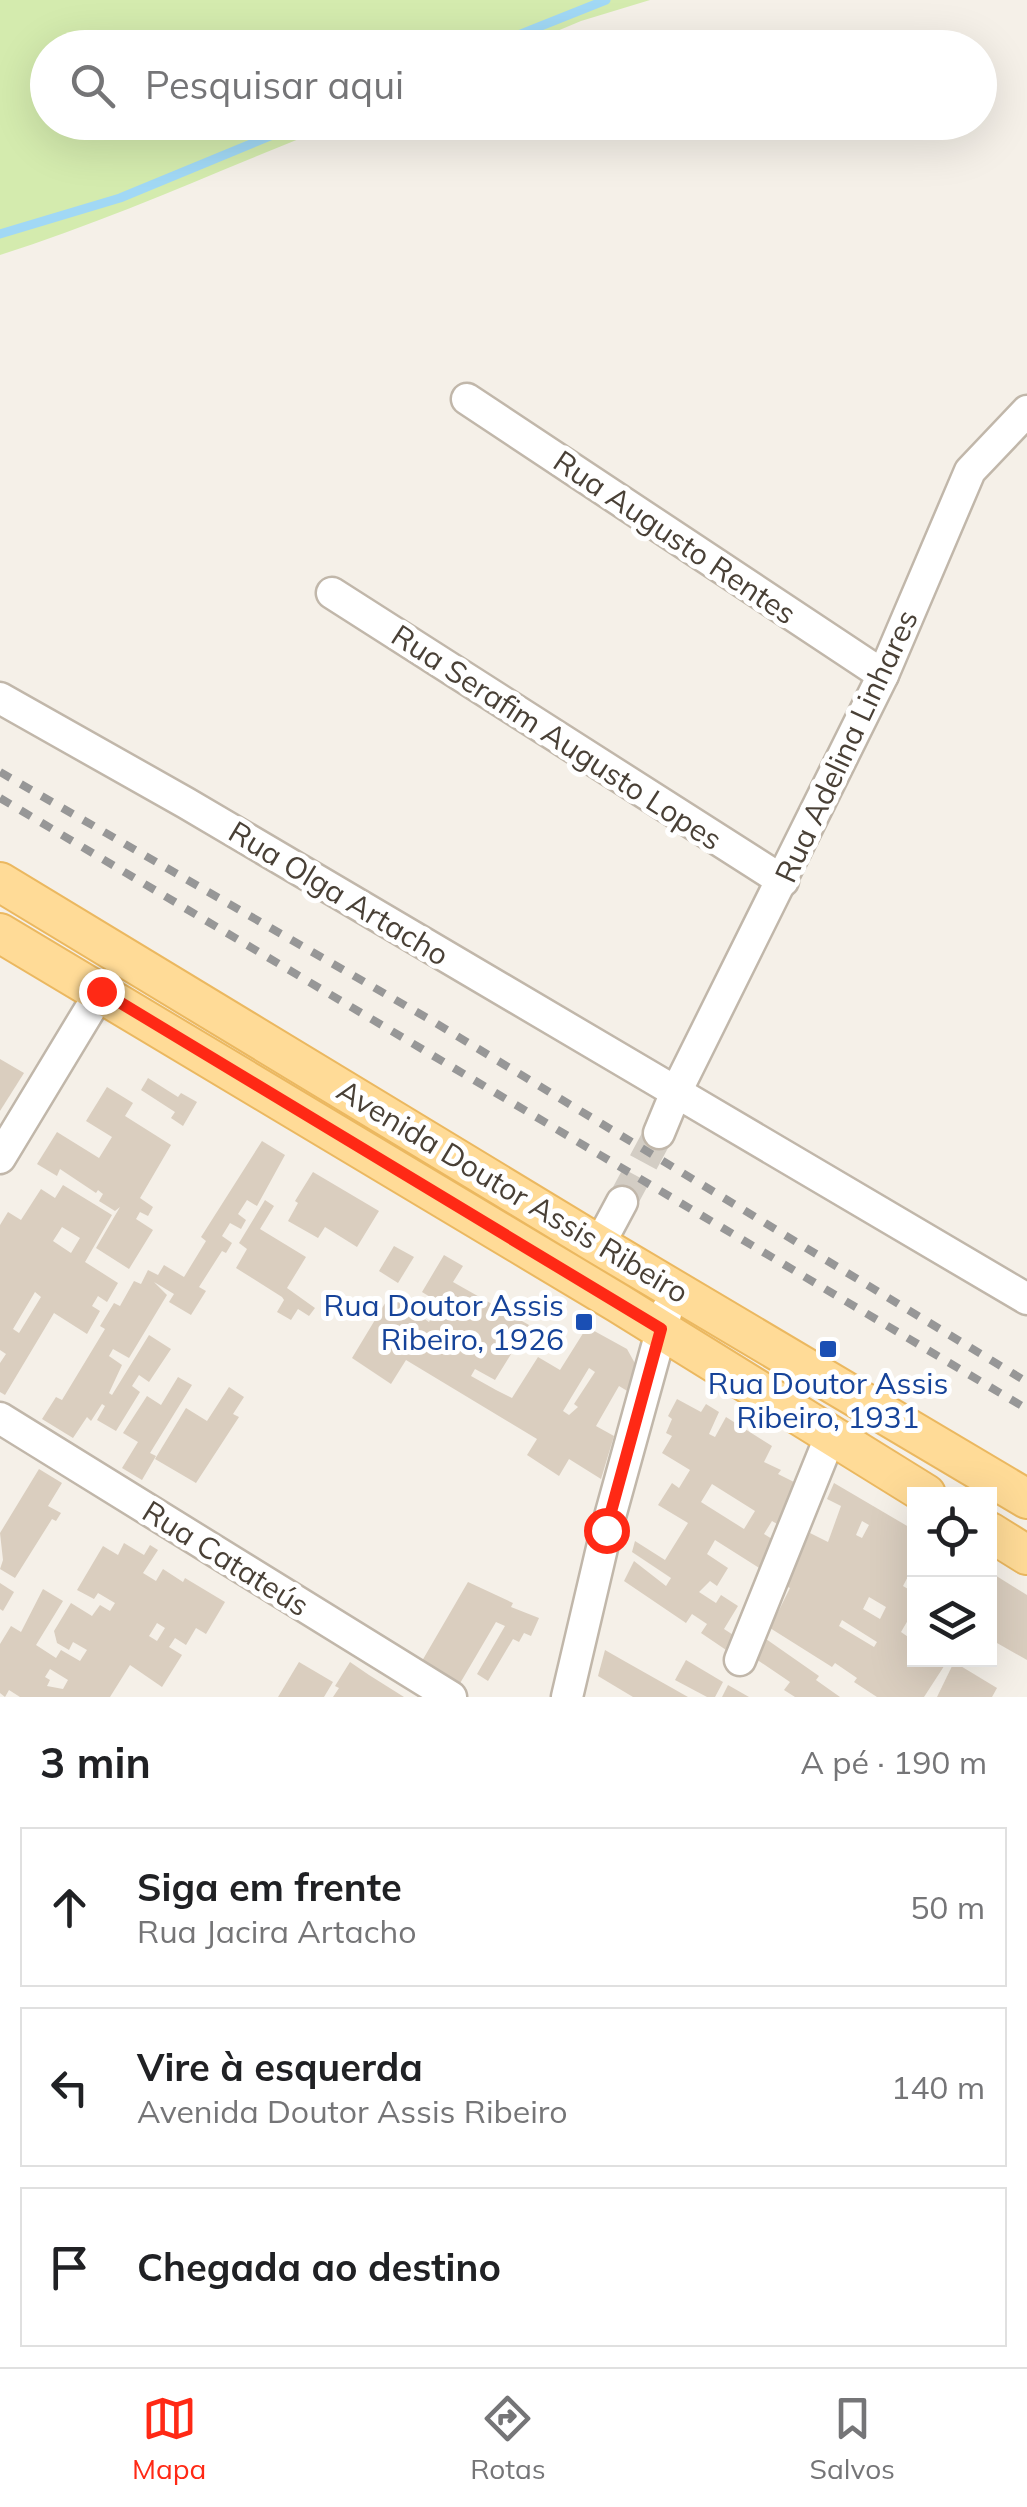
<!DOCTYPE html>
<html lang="pt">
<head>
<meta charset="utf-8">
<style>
	:root { --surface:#fff; --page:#f2f2f2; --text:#202124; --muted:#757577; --line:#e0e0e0; --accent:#ff2915 }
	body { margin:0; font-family:Mulish,sans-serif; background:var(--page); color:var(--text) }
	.controls { position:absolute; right:30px; bottom:30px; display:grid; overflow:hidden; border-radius:0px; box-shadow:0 10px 40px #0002 }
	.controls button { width:90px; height:90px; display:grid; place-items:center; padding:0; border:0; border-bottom:2px solid var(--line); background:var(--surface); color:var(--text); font:50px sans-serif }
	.stop { position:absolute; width:30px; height:30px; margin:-22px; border:8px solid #ff2915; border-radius:50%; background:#fff }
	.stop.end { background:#ff2915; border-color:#fff; box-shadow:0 2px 10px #0008 }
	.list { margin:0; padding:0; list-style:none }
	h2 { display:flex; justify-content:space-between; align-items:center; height:130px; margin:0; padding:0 40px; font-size:42px }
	h2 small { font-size:32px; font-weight:400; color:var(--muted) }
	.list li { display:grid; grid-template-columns:65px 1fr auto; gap:30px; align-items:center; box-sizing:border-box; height:160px; margin:0 20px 20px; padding:0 20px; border:2px solid var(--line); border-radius:0px }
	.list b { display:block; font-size:38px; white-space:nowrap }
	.list p { margin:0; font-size:32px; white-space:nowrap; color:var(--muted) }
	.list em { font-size:32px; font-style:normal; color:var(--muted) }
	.icon { flex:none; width:55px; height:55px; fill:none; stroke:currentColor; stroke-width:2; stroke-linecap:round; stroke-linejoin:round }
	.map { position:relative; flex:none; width:1027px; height:1697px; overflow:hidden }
	.search { position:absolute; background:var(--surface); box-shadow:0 10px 40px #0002; left:30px; right:30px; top:30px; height:110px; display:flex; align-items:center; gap:25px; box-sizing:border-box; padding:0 35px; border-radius:55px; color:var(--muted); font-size:38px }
	.sheet { height:670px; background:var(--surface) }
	nav { display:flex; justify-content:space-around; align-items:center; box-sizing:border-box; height:140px; border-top:2px solid var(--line); background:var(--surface); font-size:28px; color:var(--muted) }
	nav a { display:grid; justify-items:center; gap:5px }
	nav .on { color:var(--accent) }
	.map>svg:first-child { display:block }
	.green { fill:#d4ebae }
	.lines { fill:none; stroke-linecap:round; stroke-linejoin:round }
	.stream { stroke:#a1d8f5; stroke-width:9 }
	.building { fill:#dacebf; fill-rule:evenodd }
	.minor-tunnel { stroke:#d3cdc4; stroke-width:30; stroke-dasharray:30 15; stroke-linecap:butt }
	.minor-casing { stroke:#c1b7aa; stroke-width:35 }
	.major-casing { stroke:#ebb860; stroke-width:42 }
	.minor { stroke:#fff; stroke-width:30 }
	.major { stroke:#ffdb97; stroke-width:38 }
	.rail { stroke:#979797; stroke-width:8; stroke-dasharray:12 12; stroke-linecap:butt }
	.route { stroke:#ff2915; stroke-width:12 }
	.transit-dot { fill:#1a4fb4; stroke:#fff; stroke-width:4 }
	.labels { text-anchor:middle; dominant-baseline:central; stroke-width:10; stroke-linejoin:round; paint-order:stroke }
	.street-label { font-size:30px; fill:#494036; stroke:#fff }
	.transit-label { font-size:30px; fill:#164399; stroke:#fff; text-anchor:end }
</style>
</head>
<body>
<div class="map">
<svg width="1027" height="1697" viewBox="0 0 1027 1697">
	<rect width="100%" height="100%" fill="#f5f0e8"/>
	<path class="green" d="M 0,0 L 650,0 L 581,21 L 519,47 L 48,48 L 48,122 L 339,123 C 226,167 116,218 0,255 Z"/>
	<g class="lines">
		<g class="stream">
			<polyline points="486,48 606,0"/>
			<polyline points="0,234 120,198 304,122"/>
		</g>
	</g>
	<g class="building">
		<polygon points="0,1059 24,1073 0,1111"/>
		<polygon points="148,1078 178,1097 181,1093 197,1102 183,1126 171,1118 175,1112 141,1090"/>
		<polygon points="107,1087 133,1103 125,1116 171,1145 140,1198 153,1207 148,1216 140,1212 136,1219 153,1230 129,1269 96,1248 120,1207 115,1211 99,1201 103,1194 98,1190 96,1193 60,1169 57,1176 37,1164 57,1132 99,1158 112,1137 86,1121"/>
		<polygon points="262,1141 285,1155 257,1206 247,1200 238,1214 246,1220 241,1229 230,1223 222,1236 232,1243 226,1253 222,1251 199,1287 206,1291 191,1315 169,1302 174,1294 154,1282 167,1295 129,1358 113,1349 109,1356 122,1365 109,1393 112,1395 149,1335 171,1349 149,1382 139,1375 132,1386 140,1392 116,1431 97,1420 105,1406 102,1404 91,1421 87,1417 73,1438 42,1419 56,1397 62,1400 105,1329 100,1326 114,1303 120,1306 134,1281 141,1284 148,1270 158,1275 164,1265 184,1277 206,1241 201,1237"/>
		<polygon points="313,1172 379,1211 357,1247 325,1227 318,1238 288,1221 298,1203 295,1201"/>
		<path d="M 63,1185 L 112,1215 L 85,1262 L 118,1283 L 107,1302 L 98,1296 L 92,1306 L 100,1311 L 87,1334 L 54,1313 L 5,1395 L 0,1392 L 0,1363 L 6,1354 L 0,1350 L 0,1225 L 8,1212 L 21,1220 L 41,1189 L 55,1198 ZM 62,1227 L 80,1238 L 71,1253 L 53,1241 ZM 35,1292 L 41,1297 L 19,1333 L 13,1329 Z"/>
		<polygon points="265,1200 274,1206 260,1229 306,1257 287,1288 315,1308 309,1316 298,1309 291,1320 277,1312 284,1300 282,1297 236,1268 247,1249 239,1243"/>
		<polygon points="394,1246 414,1257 398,1283 379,1271"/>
		<path d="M 444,1255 L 463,1266 L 453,1282 L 529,1325 L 495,1380 L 475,1369 L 471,1376 L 496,1390 L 512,1398 L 538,1357 L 560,1370 L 587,1327 L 627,1349 L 637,1367 L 629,1392 L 619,1386 L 596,1426 L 614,1436 L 601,1479 L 569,1459 L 559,1476 L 527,1455 L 537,1439 L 406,1360 L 391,1384 L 352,1358 L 390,1295 L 429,1322 L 440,1303 L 422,1292 ZM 589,1368 L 595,1372 L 574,1404 L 578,1407 L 569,1415 L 563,1411 Z"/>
		<polygon points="178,1377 192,1385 150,1453 156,1456 142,1480 122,1468 138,1442 123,1433 147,1396 161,1405"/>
		<polygon points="229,1387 244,1397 233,1414 239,1417 196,1483 155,1459 186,1408 207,1421"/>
		<path d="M 677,1399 L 701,1412 L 706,1404 L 719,1412 L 709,1434 L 715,1437 L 726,1417 L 772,1446 L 764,1462 L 781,1470 L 778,1474 L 802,1486 L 784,1528 L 772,1521 L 764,1534 L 777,1542 L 764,1571 L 715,1540 L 707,1554 L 728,1568 L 717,1586 L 710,1581 L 699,1592 L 716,1603 L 721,1595 L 738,1606 L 724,1629 L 741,1640 L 732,1654 L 701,1633 L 707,1624 L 692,1614 L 686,1623 L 624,1581 L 634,1561 L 666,1586 L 671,1578 L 632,1552 L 635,1541 L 665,1560 L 688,1523 L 658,1505 L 672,1483 L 679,1488 L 690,1470 L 662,1453 L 672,1436 L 666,1433 L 672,1419 L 668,1416 ZM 712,1484 L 755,1511 L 744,1529 L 701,1502 Z"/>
		<polygon points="39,1469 62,1483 48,1506 61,1513 56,1521 52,1519 15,1578 0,1569 3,1560 0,1533"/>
		<path d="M 834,1483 L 914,1530 L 914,1565 L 903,1586 L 908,1589 L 914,1575 L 914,1617 L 911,1615 L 901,1632 L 914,1641 L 914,1660 L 948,1660 L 924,1697 L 877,1697 L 854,1682 L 857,1678 L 835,1663 L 832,1667 L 770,1628 L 790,1588 L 786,1586 L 810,1533 L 828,1542 L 841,1506 L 827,1499 ZM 862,1521 L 869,1525 L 862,1538 L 856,1535 ZM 869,1597 L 886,1607 L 880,1619 L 863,1609 ZM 842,1620 L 877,1642 L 874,1647 L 839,1626 Z"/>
		<path d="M 124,1543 L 144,1555 L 150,1545 L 158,1550 L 143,1573 L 156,1581 L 163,1569 L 183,1582 L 185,1578 L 225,1602 L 206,1634 L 196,1628 L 186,1645 L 175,1638 L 169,1647 L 182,1655 L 162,1687 L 130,1665 L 110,1697 L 20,1697 L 9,1690 L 5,1697 L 0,1693 L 0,1644 L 11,1626 L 21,1632 L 43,1589 L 63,1601 L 36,1645 L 56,1658 L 61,1650 L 80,1661 L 87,1650 L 73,1642 L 69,1650 L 57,1643 L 54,1631 L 71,1603 L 92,1616 L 100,1605 L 110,1611 L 115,1603 L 98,1593 L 94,1599 L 77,1590 L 103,1546 L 118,1555 ZM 157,1623 L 165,1628 L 157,1641 L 149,1636 ZM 50,1669 L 68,1680 L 63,1689 L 47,1686 L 50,1680 L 45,1677 Z"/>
		<polygon points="990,1572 1027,1595 1027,1660 990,1639"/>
		<polygon points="468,1582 513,1603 511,1607 539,1618 531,1636 524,1633 519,1642 513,1639 488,1681 477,1674 505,1626 496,1622 459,1685 422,1661"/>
		<polygon points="0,1583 14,1592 3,1611 0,1609"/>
		<polygon points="766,1639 819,1676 816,1680 840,1697 795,1697 784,1690 790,1682 756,1659"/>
		<polygon points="605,1650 626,1662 688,1697 633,1697 598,1676"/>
		<polygon points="686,1660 723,1682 715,1697 707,1697 675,1680"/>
		<polygon points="299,1662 333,1682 324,1697 278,1697"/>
		<polygon points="350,1662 369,1675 404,1697 333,1697 339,1688 335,1686"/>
		<polygon points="954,1662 997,1688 992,1697 937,1697"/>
		<polygon points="728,1685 749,1697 722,1697"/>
	</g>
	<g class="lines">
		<polyline class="minor-tunnel" points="622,1202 659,1133"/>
		<defs>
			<g id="minor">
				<polyline points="467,399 883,675"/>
				<polyline points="332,593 783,881"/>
				<polyline points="0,698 186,803 676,1092 883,675 970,471 1027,411"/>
				<polyline points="659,1133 676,1092 1027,1299"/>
				<polyline points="0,1158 101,991"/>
				<polyline points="599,1245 622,1202"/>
				<polyline points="0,1418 451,1697"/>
				<polyline points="740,1660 830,1437"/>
				<polyline points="567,1697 606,1531 667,1310"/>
			</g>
			<g id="major">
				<polyline points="0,882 599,1245 1027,1499"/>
				<polyline points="0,933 618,1303 926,1494"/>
				<polyline points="990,1532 1027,1555"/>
			</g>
		</defs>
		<use href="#minor" class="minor-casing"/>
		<use href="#major" class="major-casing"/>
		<use href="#minor" class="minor"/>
		<use href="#major" class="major"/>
		<g class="rail">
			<polyline points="0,772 434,1022 1027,1382"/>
			<polyline points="0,798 1027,1409"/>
		</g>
	</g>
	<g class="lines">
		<polyline class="route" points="101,991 661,1329 606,1530"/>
	</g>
	<g class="transit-dot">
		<rect x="574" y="1312" width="20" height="20" rx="5"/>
		<rect x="818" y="1339" width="20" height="20" rx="5"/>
	</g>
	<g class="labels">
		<g class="street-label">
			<text transform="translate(675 537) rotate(34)">Rua Augusto Rentes</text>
			<text transform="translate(557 737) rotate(33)">Rua Serafim Augusto Lopes</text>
			<text transform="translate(846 746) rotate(-65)">Rua Adelina Linhares</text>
			<text transform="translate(339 893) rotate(31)">Rua Olga Artacho</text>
			<text transform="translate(513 1191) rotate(31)">Avenida Doutor Assis Ribeiro</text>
			<text transform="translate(226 1558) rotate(32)">Rua Catateús</text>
		</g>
		<g class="transit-label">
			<text x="564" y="1305">Rua Doutor Assis<tspan x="564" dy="34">Ribeiro, 1926</tspan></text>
			<text x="828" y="1383" text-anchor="middle">Rua Doutor Assis<tspan x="828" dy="34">Ribeiro, 1931</tspan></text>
		</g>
	</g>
</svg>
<div class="controls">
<button><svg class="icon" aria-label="locate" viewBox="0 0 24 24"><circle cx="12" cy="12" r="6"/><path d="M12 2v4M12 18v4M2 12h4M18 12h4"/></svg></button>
<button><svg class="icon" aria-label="layers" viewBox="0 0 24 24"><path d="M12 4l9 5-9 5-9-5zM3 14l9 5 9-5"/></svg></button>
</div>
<div class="stop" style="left:606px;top:1530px"></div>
<div class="stop end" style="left:101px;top:991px"></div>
<div class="search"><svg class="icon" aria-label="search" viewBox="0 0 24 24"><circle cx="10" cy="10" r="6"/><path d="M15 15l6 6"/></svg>Pesquisar aqui</div>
</div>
<section class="sheet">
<h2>3 min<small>A pé · 190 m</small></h2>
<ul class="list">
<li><svg class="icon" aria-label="ahead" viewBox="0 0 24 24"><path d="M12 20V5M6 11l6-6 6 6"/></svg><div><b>Siga em frente</b><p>Rua Jacira Artacho</p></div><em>50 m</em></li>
<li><svg class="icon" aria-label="left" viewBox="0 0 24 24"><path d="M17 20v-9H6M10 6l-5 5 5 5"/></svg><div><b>Vire à esquerda</b><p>Avenida Doutor Assis Ribeiro</p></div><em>140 m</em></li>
<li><svg class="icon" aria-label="arrive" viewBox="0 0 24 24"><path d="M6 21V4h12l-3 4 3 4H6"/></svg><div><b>Chegada ao destino</b></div></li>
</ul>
</section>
<nav>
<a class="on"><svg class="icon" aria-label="map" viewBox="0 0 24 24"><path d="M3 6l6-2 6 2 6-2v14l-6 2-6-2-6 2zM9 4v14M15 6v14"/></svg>Mapa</a>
<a><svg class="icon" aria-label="directions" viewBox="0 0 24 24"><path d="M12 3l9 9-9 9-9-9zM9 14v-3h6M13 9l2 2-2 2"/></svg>Rotas</a>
<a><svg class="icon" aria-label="saved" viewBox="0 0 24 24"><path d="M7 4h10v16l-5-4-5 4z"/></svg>Salvos</a>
</nav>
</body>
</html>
